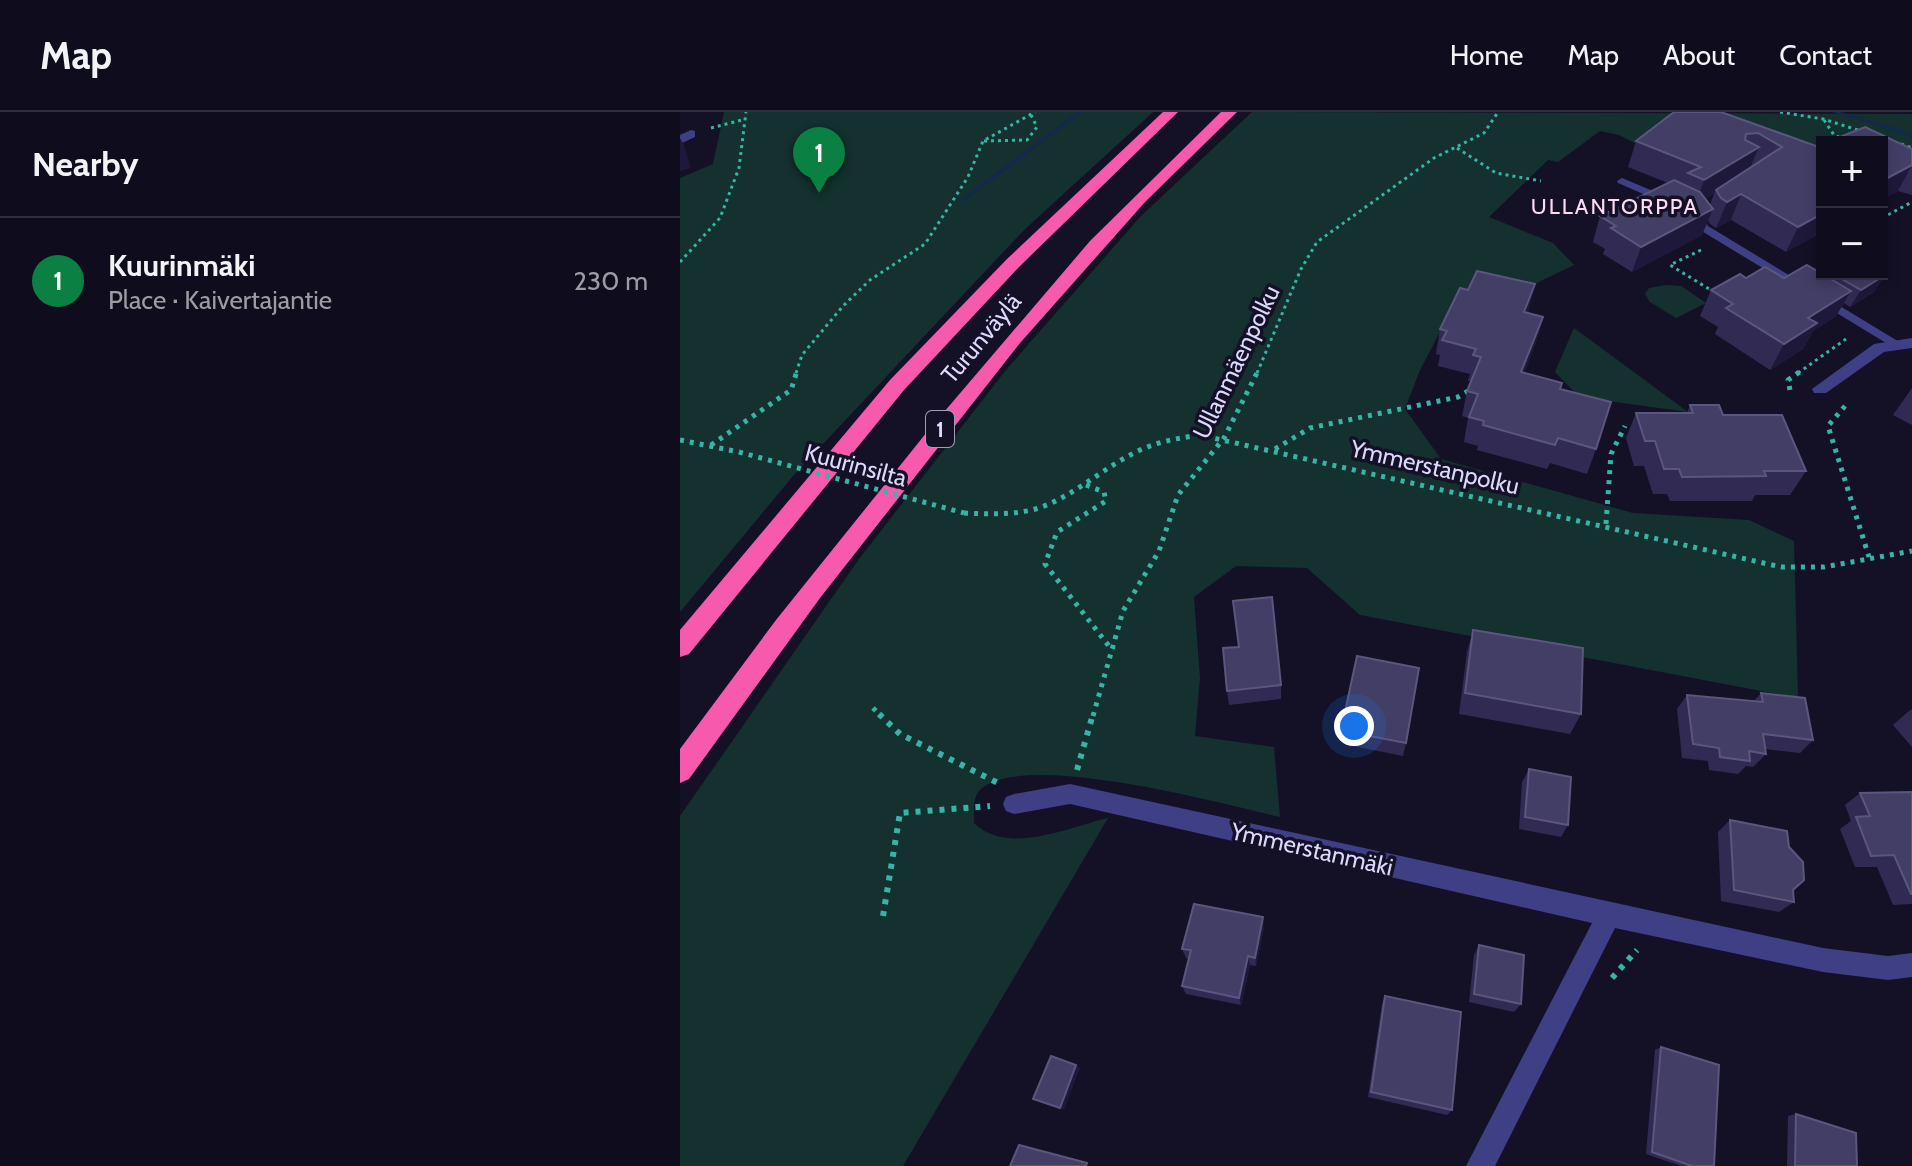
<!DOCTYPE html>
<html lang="en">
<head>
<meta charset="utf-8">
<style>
	:root { --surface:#0f0d1d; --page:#1d1b2a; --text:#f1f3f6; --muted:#9b9ca4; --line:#2f2d3b; --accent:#0b8043 }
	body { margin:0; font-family:Cabin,sans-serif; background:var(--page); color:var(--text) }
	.controls { position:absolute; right:24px; top:24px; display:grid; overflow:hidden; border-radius:0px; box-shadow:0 4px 12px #0003 }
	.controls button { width:72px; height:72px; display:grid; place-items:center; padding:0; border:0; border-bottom:2px solid var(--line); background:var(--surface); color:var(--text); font:40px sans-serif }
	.you { position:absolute; left:674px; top:614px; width:28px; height:28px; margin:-20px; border:6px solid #fff; border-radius:50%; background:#1a73e8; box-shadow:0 0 0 12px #1a73e833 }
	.badge { display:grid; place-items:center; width:52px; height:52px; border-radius:50%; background:var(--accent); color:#fff; font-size:26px; font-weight:700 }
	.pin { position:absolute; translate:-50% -66px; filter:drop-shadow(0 2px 4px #0008) }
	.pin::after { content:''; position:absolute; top:42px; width:28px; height:24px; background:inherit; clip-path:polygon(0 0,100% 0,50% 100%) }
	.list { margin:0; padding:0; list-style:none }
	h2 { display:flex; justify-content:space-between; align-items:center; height:104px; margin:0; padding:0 32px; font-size:34px }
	h2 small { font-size:26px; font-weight:400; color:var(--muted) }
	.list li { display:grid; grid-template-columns:52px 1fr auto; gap:24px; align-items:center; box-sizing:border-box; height:128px; padding:0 32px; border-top:2px solid var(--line) }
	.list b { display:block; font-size:30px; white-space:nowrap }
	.list p { margin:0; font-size:26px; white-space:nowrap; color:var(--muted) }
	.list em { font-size:26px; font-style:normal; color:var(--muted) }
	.map { position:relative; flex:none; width:1232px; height:1054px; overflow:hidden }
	header { display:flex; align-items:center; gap:48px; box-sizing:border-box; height:112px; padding:0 40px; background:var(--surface); border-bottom:2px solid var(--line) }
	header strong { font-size:38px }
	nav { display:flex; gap:44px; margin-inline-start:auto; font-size:28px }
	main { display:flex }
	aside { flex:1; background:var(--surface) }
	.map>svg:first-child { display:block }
	.green { fill:#14312f }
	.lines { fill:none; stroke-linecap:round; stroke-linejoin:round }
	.stream { fill:#112a4b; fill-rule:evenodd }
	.path-far2 { stroke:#36b4a7; stroke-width:3; stroke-dasharray:3 4; stroke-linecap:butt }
	.path-far1 { stroke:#36b4a7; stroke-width:5; stroke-dasharray:4 6; stroke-linecap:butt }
	.path { stroke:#36b4a7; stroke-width:6; stroke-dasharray:5 7; stroke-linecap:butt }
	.service { fill:#3e3f84; fill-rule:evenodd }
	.minor { fill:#3e3f84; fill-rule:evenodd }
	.motorway { fill:#f75aac; fill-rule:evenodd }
	.path-bridge { stroke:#36b4a7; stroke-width:5; stroke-dasharray:4 6; stroke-linecap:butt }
	.wall { fill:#312b54; fill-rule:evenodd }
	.shaded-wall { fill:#1e193a }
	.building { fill:#433e66; stroke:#5b567e; stroke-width:2 }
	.labels { text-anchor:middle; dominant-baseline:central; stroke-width:7; stroke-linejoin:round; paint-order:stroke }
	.far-neighbourhood-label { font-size:22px; letter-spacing:2px; fill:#fddbf2; stroke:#141127 }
	.shield { fill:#141127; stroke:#a09dbd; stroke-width:2 }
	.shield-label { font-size:22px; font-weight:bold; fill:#dcd9fd }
	.street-label { font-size:24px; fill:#dcd9fd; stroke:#141127 }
</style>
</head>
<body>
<header>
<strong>Map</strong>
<nav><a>Home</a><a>Map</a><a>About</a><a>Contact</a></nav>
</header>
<main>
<aside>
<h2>Nearby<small></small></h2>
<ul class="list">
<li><span class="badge">1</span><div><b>Kuurinmäki</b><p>Place · Kaivertajantie</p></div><em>230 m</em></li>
</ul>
</aside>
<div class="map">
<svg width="1232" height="1054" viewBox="0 0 1232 1054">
	<rect width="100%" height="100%" fill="#141127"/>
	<g class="green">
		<polygon points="44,0 473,0 344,118 113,364 0,500 0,66 33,52"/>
		<path d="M 572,0 L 1232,2 L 1232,46 L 1202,30 L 1142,30 L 1142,46 L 969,38 L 939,23 L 920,19 L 878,50 L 868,48 L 809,105 L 873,131 L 894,153 L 844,177 L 782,178 L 740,258 L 725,297 L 761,347 L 953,401 L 1069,408 L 1114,429 L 1118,586 L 680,503 L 627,456 L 556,454 L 514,485 L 520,566 L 515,624 L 594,635 L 600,705 C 543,692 345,638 301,677 C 292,685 294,700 294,711 C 327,744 390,715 428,706 L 223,1054 L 0,1054 L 0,704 L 179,447 L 326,258 L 461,104 Z"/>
		<polygon points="986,173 1001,174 1026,191 996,206 970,190 965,182 969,176"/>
		<polygon points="894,216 1008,300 899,285 875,260"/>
	</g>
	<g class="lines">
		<g class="stream">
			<polygon points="397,0 404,0 285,89 281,89 281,87"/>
			<polygon points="1152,0 1161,0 1232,21 1232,25"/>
		</g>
		<g class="path-far2">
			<polyline points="1100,0 1143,7 1181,19"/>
			<polyline points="1144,8 1154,23 1170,30"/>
			<polyline points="31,16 62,8"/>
			<polyline points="304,29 347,28 357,15 351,3"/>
			<polyline points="1221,32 1232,36"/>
			<polyline points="777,36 816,61 861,69"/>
			<polyline points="1202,106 1232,90"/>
			<polyline points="1021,138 990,153 1034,180"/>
			<polyline points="0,150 40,106 59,56 66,0"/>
			<polyline points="116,261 122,243 163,194 190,168 245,132 288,65 303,29 355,0"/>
			<polyline points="577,261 621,157 637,130 754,46 804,21 818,0"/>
			<polyline points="1118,261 1166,227"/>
		</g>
		<g class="path-far1">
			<polyline points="1110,278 1108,268 1121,259"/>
			<polyline points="1165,294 1148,314 1189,445"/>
			<polyline points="0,328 59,340"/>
			<polyline points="31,333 111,278 117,259"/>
			<polyline points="595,337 630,316 778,285 790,278"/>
			<polyline points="406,373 424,380 426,389 377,420 365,452 432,538"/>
			<path d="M 284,401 C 307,402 329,403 352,398 C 392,387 423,355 460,338 C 480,329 499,326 520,323 L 1101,455 L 1144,455 L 1232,439"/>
			<polyline points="926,412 931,342 945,314"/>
			<polyline points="193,596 201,604"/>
			<polyline points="413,604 443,499 479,439 498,383 544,326 578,259"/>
		</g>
		<g class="path">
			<polyline points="199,602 220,622 320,672"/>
			<polyline points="397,658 413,602"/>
			<polyline points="203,804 220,701 310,694"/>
			<polyline points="932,866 957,838"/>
		</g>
		<g class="service">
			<polygon points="942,66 992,87 993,89 984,91 938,71 937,69"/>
			<polygon points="1009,98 1017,98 1028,114 1221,231 1219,234 1211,234 1020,118 1008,100"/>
		</g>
		<g class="minor">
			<polygon points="11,18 15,19 15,25 0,32 0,23"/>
			<polygon points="1232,226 1232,236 1204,240 1146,281 1134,281 1132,277 1194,232"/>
			<polygon points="390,672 1143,836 1208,844 1232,841 1232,865 1208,868 1143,860 935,816 815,1054 786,1054 912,811 390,692 334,702 326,699 323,692 326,685 334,682"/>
		</g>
		<g class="motorway">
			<polygon points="483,0 498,0 339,155 224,278 9,542 0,545 0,518 210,268 327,147"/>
			<polygon points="541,0 557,0 465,90 340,231 140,486 9,667 0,671 0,637 96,508 247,320 410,129"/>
		</g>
		<polyline class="path-bridge" points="59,340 284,401"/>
	</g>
	<g class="wall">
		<path d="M 994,0 L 1136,34 L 1142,32 L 1142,120 L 1106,140 L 1051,108 L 1036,116 L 1030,112 L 1028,108 L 1022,123 L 952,160 L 923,142 L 925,137 L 913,130 L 920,104 L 988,71 L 948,55 L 956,29 ZM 1034,82 L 1030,93 L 1025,87 Z"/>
		<polygon points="1202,30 1232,37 1232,83 1218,79 1202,87"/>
		<polygon points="1142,150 1142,162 1205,163 1194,180 1170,195 1164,191 1156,204 1133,219 1123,237 1090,258 1035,222 1038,215 1020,204 1031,178 1066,166 1104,166 1135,158 1138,153"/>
		<polygon points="849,198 848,201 863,205 856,230 844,261 880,277 916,337 907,362 870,351 867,357 797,338 798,334 784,330 788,306 782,304 787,279 791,269 788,269 790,262 758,254 760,243 756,242 760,217"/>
		<polygon points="1232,276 1232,313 1213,303"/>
		<polygon points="1010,293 1043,303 1126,359 1110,383 1075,383 1072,389 990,389 987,382 973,382 964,354 954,354 946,326 956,301 1007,301"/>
		<polygon points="793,518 901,602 890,622 779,602 787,540"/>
		<polygon points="677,544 726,631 723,644 668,633 669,624 662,622 663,609"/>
		<polygon points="601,573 601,587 549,593 547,579"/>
		<polygon points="1081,581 1133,628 1120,641 1085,637 1086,642 1073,655 1066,654 1058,662 1029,658 1028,649 1002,646 997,597 1007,583 1074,589"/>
		<polygon points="1232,597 1232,635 1213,613 1229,599"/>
		<polygon points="849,657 888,713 881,725 839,717 842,670"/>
		<polygon points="1232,680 1232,792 1213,793 1197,755 1175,755 1160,717 1171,709 1165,693 1180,681"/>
		<polygon points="1050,708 1109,735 1114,790 1099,800 1041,789 1038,720"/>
		<polygon points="584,815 576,854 570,853 561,893 506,882 502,874 509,847 506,846 502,837"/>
		<polygon points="799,833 841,892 834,900 789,890 794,843"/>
		<polygon points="705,884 772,998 767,1003 688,985 702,892"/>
		<polygon points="981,935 1034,1054 1001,1054 966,1042 975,938"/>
		<polygon points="1116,1002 1177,1054 1107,1054 1108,1004"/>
	</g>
	<g class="shaded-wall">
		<polygon points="0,26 4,33 11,56 0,59"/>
		<polygon points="1079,35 1068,61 1036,78 1034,82 1015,94 1024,68"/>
		<polygon points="1232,53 1218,79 1202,87 1202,69"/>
		<polygon points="1061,82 1051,108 1036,116 1047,90"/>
		<polygon points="1033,97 1022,123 952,160 961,135"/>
		<polygon points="1142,102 1142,120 1106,140 1118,115"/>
		<polygon points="1205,163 1194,180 1170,195 1181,178"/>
		<polygon points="855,172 849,198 838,226 844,200"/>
		<polygon points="1171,179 1156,204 1133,219 1123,237 1090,258 1104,232 1128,206"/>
		<polygon points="863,205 856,230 835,286 841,260"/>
		<polygon points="583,805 584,815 576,854 575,846"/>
		<polygon points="568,844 570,853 561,893 559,886"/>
		<polygon points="396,953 400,956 384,998 380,996"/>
	</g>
	<g class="building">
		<polygon points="994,0 1041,0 1136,34 1142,32 1142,102 1118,115 1061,82 1047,90 1041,86 1036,78 1102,35 1078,21 1066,22 1065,28 1079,35 1024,68 1008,61 1021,55 956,29"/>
		<polygon points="1185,15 1232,37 1232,53 1202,69 1202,30 1147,30"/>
		<polygon points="994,68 1020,80 1033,97 961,135 931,116 936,114 920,104"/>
		<polygon points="1127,153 1171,179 1128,206 1137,211 1104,232 1046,196 1053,192 1031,178 1060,162 1066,166 1085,155 1104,166"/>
		<polygon points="797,159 855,172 844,200 863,205 841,260 882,271 880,277 931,290 916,337 878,326 875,333 803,313 804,309 789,305 798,282 787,279 801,245 793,243 796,237 762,228 767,219 760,217 780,176 788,178"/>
		<polygon points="1202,161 1205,163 1181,178 1153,162"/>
		<polygon points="1010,293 1039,293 1043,303 1102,303 1126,359 1084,359 1086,364 1002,365 999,357 984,357 975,329 965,329 956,301 1013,301"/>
		<polygon points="592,485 601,573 547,579 543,536 559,535 553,489"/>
		<polygon points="793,518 903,536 901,602 785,581"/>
		<polygon points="677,544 739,556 726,631 669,620 671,610 663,609"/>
		<polygon points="1081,581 1125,586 1133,628 1083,622 1086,642 1069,639 1070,649 1040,645 1039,636 1013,632 1007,583 1083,590"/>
		<polygon points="849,657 891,665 888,713 845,705"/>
		<polygon points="1232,680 1232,782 1231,782 1214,743 1191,744 1176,705 1190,704 1180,681"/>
		<polygon points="1050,708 1107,719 1109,735 1123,750 1124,768 1113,778 1114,790 1054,778"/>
		<polygon points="514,792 583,805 575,846 568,844 559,886 502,874 511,838 502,837"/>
		<polygon points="799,833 844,843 841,892 794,882"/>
		<polygon points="705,884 781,900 772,998 691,980"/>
		<polygon points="981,935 1039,953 1034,1054 1012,1054 972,1040"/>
		<polygon points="371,944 396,953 380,996 353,987"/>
		<polygon points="1116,1002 1176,1021 1177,1054 1115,1054"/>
		<polygon points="339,1033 407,1051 406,1054 330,1054"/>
	</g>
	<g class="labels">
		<g class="far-neighbourhood-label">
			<text x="935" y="94">ULLANTORPPA</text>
		</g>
		<rect class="shield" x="246" y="299" width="28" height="36" rx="6"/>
		<g class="shield-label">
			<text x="260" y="317">1</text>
		</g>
		<g class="street-label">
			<text transform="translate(301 226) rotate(-50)">Turunväylä</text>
			<text transform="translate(556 250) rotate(-64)">Ullanmäenpolku</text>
			<text transform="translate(176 353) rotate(15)">Kuurinsilta</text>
			<text transform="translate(755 355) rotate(13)">Ymmerstanpolku</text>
			<text transform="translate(632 737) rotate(13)">Ymmerstanmäki</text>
		</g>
	</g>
</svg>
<div class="controls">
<button>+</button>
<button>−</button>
</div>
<div class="you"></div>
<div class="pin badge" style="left:139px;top:81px">1</div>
</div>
</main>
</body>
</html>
